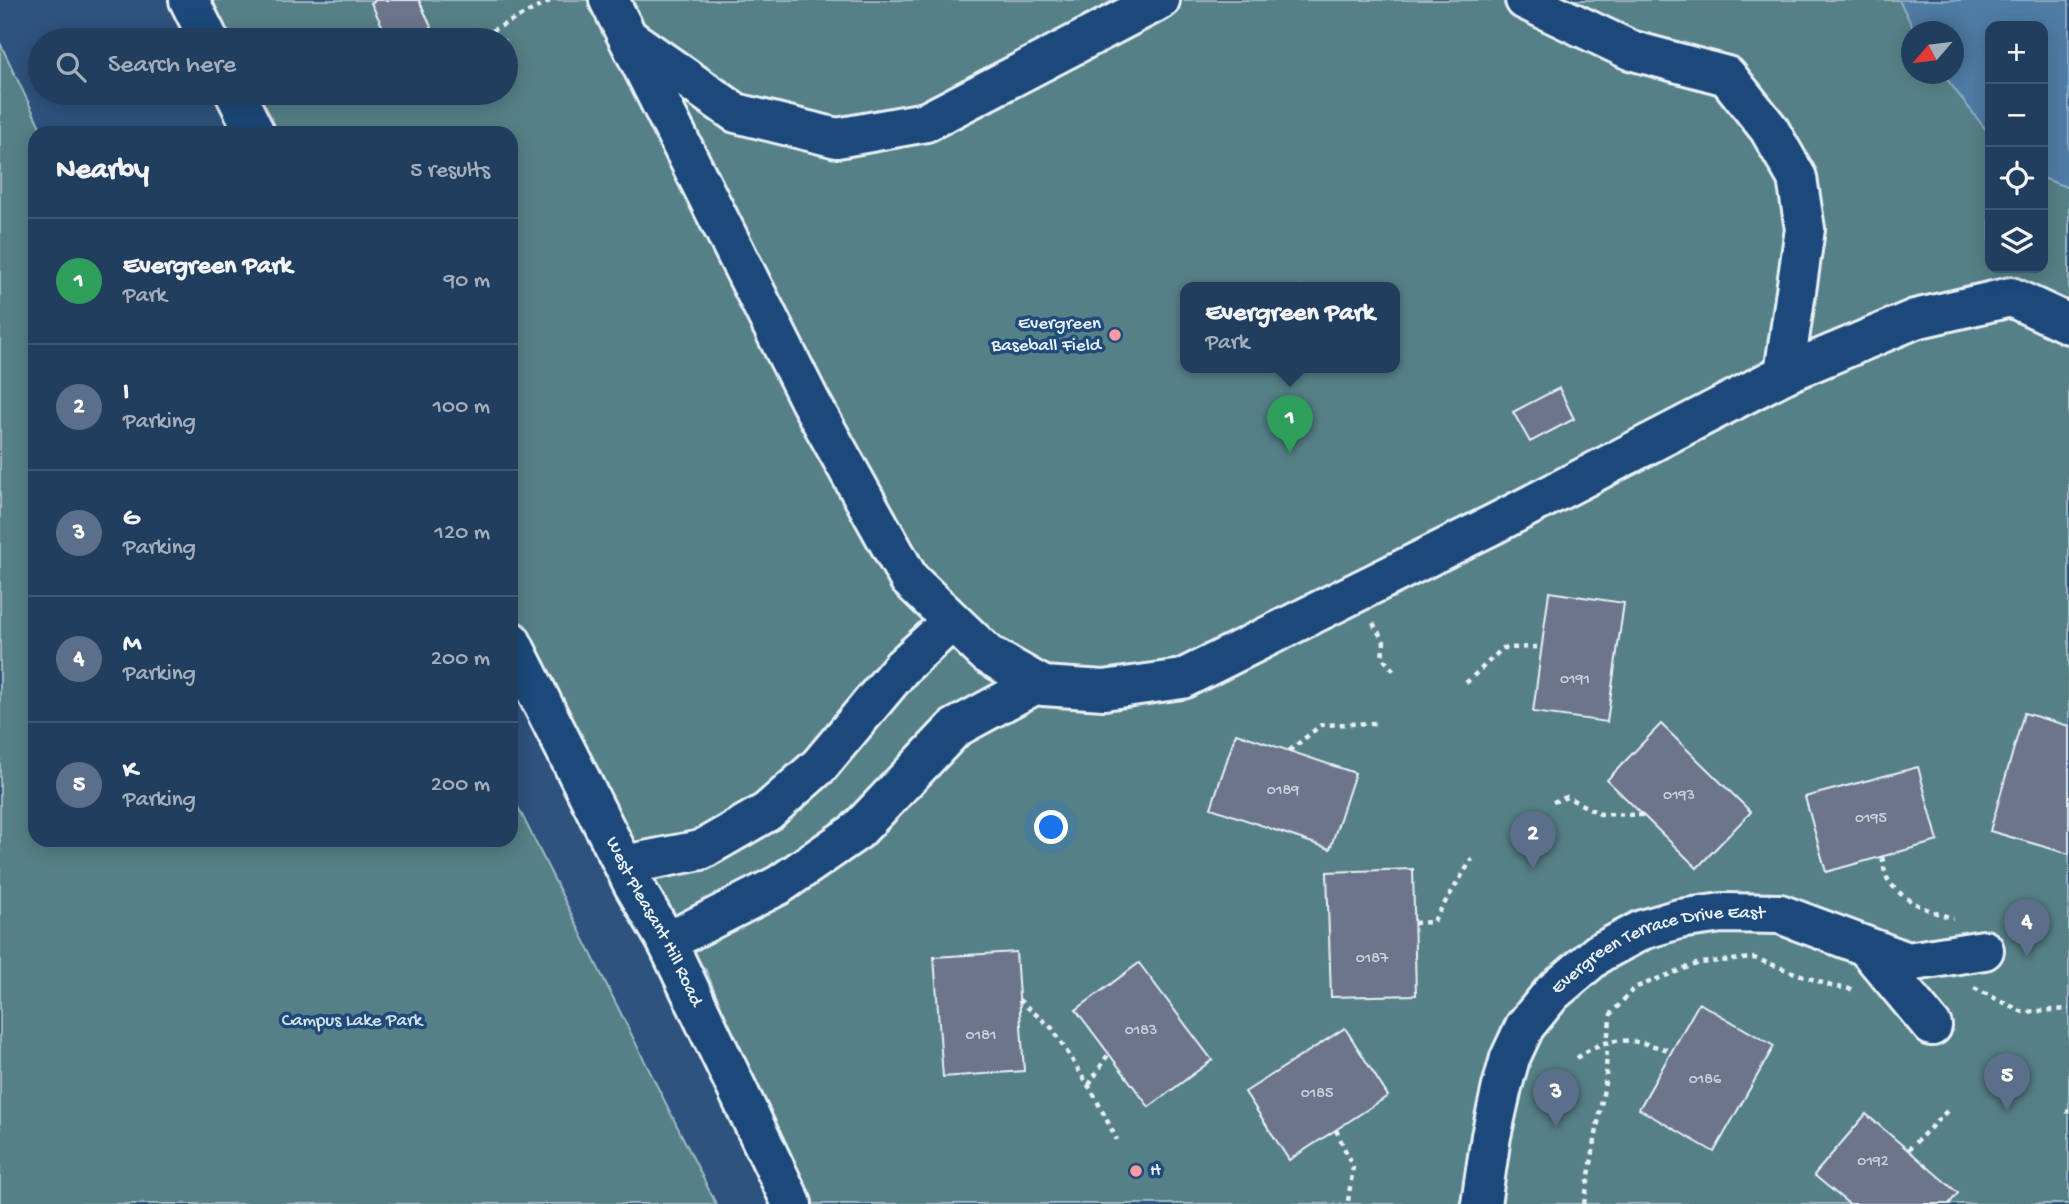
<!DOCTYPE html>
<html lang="en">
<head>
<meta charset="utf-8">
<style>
	:root { --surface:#223e5e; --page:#2a4564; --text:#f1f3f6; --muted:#a2aebc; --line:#3f5773; --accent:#8c9099 }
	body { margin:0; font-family:"Gochi Hand",sans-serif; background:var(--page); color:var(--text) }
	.controls { position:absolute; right:21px; top:21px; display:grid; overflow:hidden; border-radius:14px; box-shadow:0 4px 18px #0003 }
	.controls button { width:63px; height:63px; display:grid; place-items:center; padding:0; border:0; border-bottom:2px solid var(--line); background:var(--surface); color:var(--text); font:35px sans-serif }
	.compass { position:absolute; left:1901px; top:21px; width:63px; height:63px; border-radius:50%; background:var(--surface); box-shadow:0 4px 18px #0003; rotate:242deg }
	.you { position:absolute; left:1052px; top:828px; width:24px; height:24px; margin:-18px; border:5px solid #fff; border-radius:50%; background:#1a73e8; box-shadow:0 0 0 10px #1a73e833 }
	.badge { display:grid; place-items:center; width:46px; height:46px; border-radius:50%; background:var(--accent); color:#fff; font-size:23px; font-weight:700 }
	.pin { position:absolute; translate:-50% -58px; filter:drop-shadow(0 2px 4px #0008) }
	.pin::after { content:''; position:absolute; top:37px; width:24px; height:21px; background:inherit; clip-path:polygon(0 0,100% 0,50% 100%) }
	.popup { position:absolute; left:1180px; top:282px; width:220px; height:91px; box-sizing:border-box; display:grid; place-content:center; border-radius:14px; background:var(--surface); filter:drop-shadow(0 2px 5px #0005); font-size:23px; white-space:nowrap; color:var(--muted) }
	.popup b { font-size:26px; color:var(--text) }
	.popup::after { content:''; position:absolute; left:50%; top:100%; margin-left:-14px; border:14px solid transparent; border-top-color:var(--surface) }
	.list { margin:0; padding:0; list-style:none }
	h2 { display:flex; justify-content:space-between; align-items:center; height:91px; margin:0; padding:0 28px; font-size:30px }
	h2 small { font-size:23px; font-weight:400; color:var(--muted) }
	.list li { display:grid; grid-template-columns:46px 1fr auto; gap:21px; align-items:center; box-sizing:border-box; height:126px; padding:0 28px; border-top:2px solid var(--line) }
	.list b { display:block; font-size:26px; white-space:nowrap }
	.list p { margin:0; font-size:23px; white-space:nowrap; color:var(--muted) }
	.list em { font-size:23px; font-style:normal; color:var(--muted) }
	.icon { flex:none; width:38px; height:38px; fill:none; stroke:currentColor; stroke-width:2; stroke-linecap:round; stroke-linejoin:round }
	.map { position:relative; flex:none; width:2069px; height:1204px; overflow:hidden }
	.search { position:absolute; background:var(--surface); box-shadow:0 4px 18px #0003; left:28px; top:28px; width:490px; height:77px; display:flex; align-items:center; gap:18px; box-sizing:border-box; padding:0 24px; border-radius:38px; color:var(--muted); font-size:26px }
	.panel { position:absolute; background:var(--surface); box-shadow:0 4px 18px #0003; left:28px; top:126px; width:490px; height:721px; border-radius:21px }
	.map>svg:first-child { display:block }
	.green { fill:#578087; stroke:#a0b8c0; stroke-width:2; fill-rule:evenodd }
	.water { fill:#507ba5; stroke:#8daac6; stroke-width:2 }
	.building { fill:#6c758c; stroke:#e8f1f8; stroke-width:2 }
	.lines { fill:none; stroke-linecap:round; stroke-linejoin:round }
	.street-casing { stroke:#e8f1f8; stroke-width:44 }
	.secondary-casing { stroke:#e8f1f8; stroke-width:44 }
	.path { stroke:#e8f1f8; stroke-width:4.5; stroke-dasharray:5 5; stroke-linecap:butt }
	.street { stroke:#1f4a7a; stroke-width:38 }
	.secondary { stroke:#1f4a7a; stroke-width:38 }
	.poi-dot { fill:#ff9aa2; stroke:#1f4a7a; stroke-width:2.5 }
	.labels { text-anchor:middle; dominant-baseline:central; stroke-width:7; stroke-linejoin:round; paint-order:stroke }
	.number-label { font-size:16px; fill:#c9d2dd }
	.poi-label { font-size:19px; fill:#e8f1f8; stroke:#1f4a7a; text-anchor:end }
	.street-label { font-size:19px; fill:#e8f1f8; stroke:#1f4a7a }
	.park-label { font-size:19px; fill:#d2e0e7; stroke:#1f4a7a }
</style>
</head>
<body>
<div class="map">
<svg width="2069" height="1204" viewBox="0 0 2069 1204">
	<rect width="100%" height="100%" fill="#2e537e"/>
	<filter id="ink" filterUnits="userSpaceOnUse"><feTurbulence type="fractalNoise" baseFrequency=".0143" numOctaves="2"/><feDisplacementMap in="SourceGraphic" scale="14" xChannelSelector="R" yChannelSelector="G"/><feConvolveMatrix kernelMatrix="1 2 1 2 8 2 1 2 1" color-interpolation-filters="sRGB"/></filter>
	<g filter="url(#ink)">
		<g class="green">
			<path d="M 189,0 L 1899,0 L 1915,31 L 1912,32 L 1912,74 L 1943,74 L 1990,135 L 1990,268 L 2043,268 L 2043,178 L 2069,188 L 2069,1204 L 804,1204 L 705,968 L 667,942 L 511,639 L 511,133 L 256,133 L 235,93 L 506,93 L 506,40 L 209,40 ZM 1185,287 L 1395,287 L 1395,367 L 1185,367 Z"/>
			<polygon points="0,43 43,133 35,133 35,840 511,840 511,793 716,1204 0,1204"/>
		</g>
		<polygon class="water" points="1899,0 2069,0 2069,188 2043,178 2043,26 1990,26 1990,135 1943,74 1954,74 1954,32 1915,31"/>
		<g class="building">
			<polygon points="376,0 419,0 437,40 389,40 371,3"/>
			<polygon points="1559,388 1574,419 1530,442 1513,412"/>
			<polygon points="1549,592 1624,603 1607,722 1533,712"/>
			<polygon points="2024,713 2069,726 2069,854 1990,831"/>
			<polygon points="1661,724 1751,812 1697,868 1607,780"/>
			<polygon points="1236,733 1355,773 1330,849 1211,808"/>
			<polygon points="1918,767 1938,841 1826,872 1805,797"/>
			<polygon points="1413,869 1416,995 1331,997 1327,872"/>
			<polygon points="1016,952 1024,1071 943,1077 934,957"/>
			<polygon points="1139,963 1212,1060 1149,1107 1076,1010"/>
			<polygon points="1699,1003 1774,1046 1714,1152 1639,1109"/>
			<polygon points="1345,1028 1388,1096 1289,1160 1245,1092"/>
			<polygon points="1866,1114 1958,1193 1949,1204 1849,1204 1814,1175"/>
		</g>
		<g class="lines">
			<defs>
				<g id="street">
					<polyline points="609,0 810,401 909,579 987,654 1043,686 1104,690 1182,679 1496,523 1784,374 1915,319 2011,297 2069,324"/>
					<polyline points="1525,0 1630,50 1727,76 1769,129 1797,178 1805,229 1784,374"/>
					<polyline points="633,41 736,113 837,138 926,122 1160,0"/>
					<polyline points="624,865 701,850 767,812 819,766 902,667 952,621"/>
					<polyline points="667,942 779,885 857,831 955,728 1038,683"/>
					<polyline points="1867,948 1932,1026"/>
					<path id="s1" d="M 1481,1204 L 1491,1136 L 1502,1087 L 1510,1058 L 1525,1026 L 1552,993 L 1599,953 L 1642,930 L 1679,919 L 1722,913 L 1780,914 L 1908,962 L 1984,950"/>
				</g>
				<g id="secondary">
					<polyline points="189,0 209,40"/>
					<polyline points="235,93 255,133"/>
					<path id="s2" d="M 511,641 L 633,884 L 667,942 L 792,1204"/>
				</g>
			</defs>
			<use href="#street" class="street-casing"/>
			<use href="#secondary" class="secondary-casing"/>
			<g class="path">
				<polyline points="474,40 552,0"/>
				<polyline points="1373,623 1384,642 1382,657 1394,671"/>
				<polyline points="1466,683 1503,648 1541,647"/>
				<polyline points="1289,751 1321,725 1377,723"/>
				<polyline points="1553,802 1567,797 1600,814 1643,815"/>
				<path d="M 1882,857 C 1884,863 1884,873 1887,878 C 1900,900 1930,912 1953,918"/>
				<polyline points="1414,923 1433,922 1472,859"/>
				<polyline points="1974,988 2023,1012 2069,1009"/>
				<polyline points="1019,1000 1052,1028 1093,1093 1117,1140"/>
				<path d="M 1577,1058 C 1612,1032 1633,1040 1672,1051"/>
				<polyline points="1089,1085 1109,1053"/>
				<polyline points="2066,1111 2069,1112"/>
				<polyline points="1336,1130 1353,1167 1348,1201"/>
				<polyline points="1908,1150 1948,1110"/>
				<polyline points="1584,1204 1606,1077 1607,1040 1611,1014 1634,988 1699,963 1754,958 1831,986 1856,990"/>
			</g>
			<use href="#street" class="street"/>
			<use href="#secondary" class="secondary"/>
		</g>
	</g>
	<g class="poi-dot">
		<circle cx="1115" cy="335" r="7"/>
		<circle cx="1136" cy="1171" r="7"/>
	</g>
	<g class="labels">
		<g class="number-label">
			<text x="1575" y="680">0191</text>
			<text x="1283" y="791">0189</text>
			<text x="1679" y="796">0193</text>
			<text x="1871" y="819">0195</text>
			<text x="1372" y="959">0187</text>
			<text x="1141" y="1031">0183</text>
			<text x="981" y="1036">0181</text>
			<text x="1705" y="1080">0186</text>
			<text x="1317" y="1094">0185</text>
			<text x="1873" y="1162">0192</text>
		</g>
		<g class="poi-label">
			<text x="1101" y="324">Evergreen<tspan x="1101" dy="22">Baseball Field</tspan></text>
			<text x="1150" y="1171" text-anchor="start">H</text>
		</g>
		<g class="street-label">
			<text stroke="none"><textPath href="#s2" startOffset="315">West Pleasant Hill Road</textPath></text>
			<text stroke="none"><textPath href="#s1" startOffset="346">Evergreen Terrace Drive East</textPath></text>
		</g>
		<g class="park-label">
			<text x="352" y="1021">Campus Lake Park</text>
		</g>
	</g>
</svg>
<div class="controls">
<button>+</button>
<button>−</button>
<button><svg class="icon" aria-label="locate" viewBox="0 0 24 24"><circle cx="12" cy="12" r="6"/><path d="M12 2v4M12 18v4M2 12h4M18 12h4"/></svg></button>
<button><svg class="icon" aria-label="layers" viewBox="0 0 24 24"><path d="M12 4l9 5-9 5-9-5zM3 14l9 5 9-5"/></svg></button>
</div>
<svg class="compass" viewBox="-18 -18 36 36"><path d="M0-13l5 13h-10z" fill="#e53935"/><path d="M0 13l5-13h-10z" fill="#a2aebc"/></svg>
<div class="you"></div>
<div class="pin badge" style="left:1290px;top:453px;background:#2e9e5b">1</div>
<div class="popup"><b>Evergreen Park</b>Park</div>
<div class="pin badge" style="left:1533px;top:869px;background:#5c6f8a">2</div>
<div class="pin badge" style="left:1556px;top:1127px;background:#5c6f8a">3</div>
<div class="pin badge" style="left:2027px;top:957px;background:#5c6f8a">4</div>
<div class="pin badge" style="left:2007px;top:1111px;background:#5c6f8a">5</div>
<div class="search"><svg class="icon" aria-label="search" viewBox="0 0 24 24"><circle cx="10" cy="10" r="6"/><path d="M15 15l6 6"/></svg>Search here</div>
<section class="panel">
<h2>Nearby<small>5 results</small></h2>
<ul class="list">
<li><span class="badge" style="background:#2e9e5b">1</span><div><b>Evergreen Park</b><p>Park</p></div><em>90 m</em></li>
<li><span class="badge" style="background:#5c6f8a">2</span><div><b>I</b><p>Parking</p></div><em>100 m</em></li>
<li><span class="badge" style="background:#5c6f8a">3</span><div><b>G</b><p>Parking</p></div><em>120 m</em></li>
<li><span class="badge" style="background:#5c6f8a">4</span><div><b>M</b><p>Parking</p></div><em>200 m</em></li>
<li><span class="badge" style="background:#5c6f8a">5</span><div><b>K</b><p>Parking</p></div><em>200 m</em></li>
</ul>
</section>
</div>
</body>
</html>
